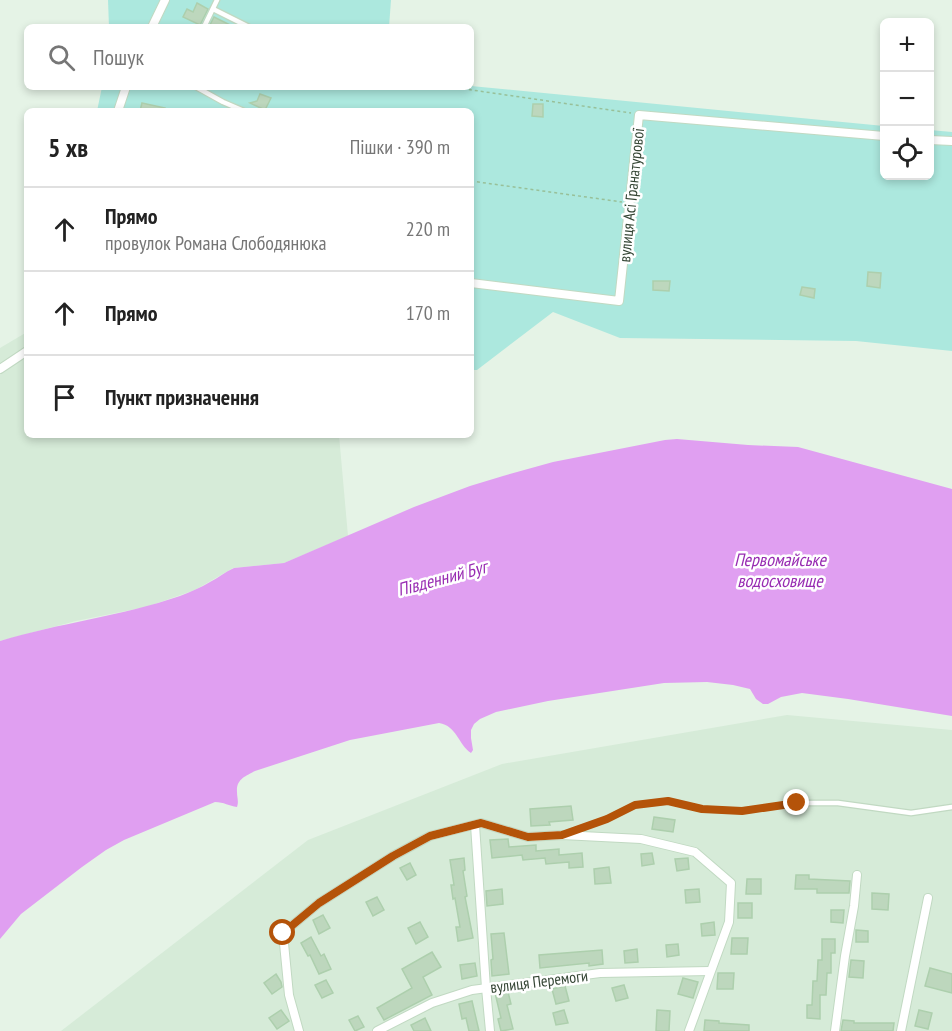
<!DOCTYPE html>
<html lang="uk">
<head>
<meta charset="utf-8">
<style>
	:root { --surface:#fff; --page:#f6f6f6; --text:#222; --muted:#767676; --line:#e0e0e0 }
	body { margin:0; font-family:"PT Sans Narrow",sans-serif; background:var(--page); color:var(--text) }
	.controls { position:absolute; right:18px; top:18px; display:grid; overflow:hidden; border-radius:9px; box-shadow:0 3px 9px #0003 }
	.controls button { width:54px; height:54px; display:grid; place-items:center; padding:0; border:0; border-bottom:2px solid var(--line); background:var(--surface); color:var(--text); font:30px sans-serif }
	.stop { position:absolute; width:18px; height:18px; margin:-14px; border:4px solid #b45309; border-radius:50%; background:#fff }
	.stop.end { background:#b45309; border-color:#fff; box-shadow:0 2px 6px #0008 }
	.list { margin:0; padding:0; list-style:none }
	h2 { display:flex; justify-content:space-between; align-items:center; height:78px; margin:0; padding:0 24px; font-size:26px }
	h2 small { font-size:20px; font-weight:400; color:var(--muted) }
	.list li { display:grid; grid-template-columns:39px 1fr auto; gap:18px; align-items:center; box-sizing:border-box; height:84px; padding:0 24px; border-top:2px solid var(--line) }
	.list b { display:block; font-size:22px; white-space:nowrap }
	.list p { margin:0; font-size:20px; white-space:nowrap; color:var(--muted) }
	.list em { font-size:20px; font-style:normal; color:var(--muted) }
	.icon { flex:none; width:33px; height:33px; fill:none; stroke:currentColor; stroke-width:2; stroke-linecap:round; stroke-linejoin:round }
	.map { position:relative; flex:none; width:952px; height:1031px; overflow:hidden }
	.search { position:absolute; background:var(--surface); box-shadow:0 3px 9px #0003; left:24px; top:24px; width:450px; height:66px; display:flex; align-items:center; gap:15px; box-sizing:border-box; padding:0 21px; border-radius:9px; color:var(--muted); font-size:22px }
	.panel { position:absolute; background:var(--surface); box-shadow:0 3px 9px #0003; left:24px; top:108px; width:450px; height:330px; border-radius:9px }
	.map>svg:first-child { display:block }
	.residential { fill:#d6ebd8 }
	.green { fill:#ace8de }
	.water { fill:#e09ff1 }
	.building { fill:#bdd7bd; stroke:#adcfad; stroke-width:1.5 }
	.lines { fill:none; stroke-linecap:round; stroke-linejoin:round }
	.service-casing { stroke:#c1d9c2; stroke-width:7 }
	.minor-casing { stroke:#c1d9c2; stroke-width:10 }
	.path { stroke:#98c099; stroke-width:1.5; stroke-dasharray:3 3; stroke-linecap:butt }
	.service { stroke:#fff; stroke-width:4.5 }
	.minor { stroke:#fff; stroke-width:8 }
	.route { stroke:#b45309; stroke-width:8 }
	.labels { text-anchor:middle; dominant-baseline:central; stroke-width:5; stroke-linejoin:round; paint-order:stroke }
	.street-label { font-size:16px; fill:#344534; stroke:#fff }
	.water-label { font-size:18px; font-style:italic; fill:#982cb2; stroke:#fff }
</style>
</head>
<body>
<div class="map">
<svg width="952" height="1031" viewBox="0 0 952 1031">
	<rect width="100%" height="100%" fill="#e5f3e6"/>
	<g class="residential">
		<polygon points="27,332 27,435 339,435 348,536 284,563 233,568 195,590 146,607 76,621 0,641 0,348"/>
		<polygon points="787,715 952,730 952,1031 61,1031 308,840 502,764"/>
	</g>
	<g class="green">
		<polygon points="108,0 391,0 389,27 109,27"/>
		<polygon points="471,86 884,126 884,176 930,176 930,130 952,132 952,351 856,341 620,338 553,312 477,370 471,370 471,111 97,111 102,87 471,87"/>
	</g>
	<path class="water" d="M 677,439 L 748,445 L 798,447 L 952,489 L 952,716 L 848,699 L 802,693 L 781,697 L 768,704 L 763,704 L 756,699 L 750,689 L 733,685 L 707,682 L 664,683 L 548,701 L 496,712 L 480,719 L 474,724 L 471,730 L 471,738 L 473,750 L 471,753 C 458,744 457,726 439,723 L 350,740 L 255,771 C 246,776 236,779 237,792 C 237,798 239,801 237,807 C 229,806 224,802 215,802 L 124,840 L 106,850 L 82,867 L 21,914 L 0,939 L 0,641 C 59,623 122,616 180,596 C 190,592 200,588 210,582 C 218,578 225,572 234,568 L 284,563 L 414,507 L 470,486 L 503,476 L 553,462 L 665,440 Z"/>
	<g class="building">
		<polygon points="197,3 208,9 200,25 183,17 187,9 193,12"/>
		<polygon points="214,17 234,27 209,27"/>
		<polygon points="260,94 271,98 265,110 250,103 257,101"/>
		<polygon points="142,103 165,108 164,111 140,111"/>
		<polygon points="533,104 543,104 543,117 532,116"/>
		<polygon points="868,272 881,273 880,288 867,286"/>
		<polygon points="653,281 670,281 669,291 653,290"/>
		<polygon points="802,287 815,289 814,298 800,295"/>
		<polygon points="571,806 573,820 549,822 550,825 531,826 530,809"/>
		<polygon points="654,817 675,820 673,832 652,829"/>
		<polygon points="508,839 509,847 536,845 536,851 559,849 559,855 582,853 583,867 569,868 569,862 546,864 545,858 523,860 522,855 492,858 490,840"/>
		<polygon points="652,853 654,864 642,866 641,854"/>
		<polygon points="464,858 465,870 463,871 467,896 465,897 473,938 458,941 456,927 460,927 455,898 453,899 451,885 454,885 450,860"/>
		<polygon points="688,858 689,869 677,871 675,859"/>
		<polygon points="410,863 416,875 407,880 400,868"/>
		<polygon points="609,867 611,883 595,884 594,869"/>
		<polygon points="796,875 809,875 809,879 850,881 849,893 817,893 817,889 795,889"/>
		<polygon points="747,879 761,879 761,894 746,894"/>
		<polygon points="502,889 503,904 487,906 486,891"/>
		<polygon points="699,889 700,902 686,903 685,890"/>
		<polygon points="872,893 889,894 888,910 872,909"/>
		<polygon points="377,897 384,910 373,916 366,902"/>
		<rect x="738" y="903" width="14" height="15"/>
		<polygon points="831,910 844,910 843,923 831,922"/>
		<polygon points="323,915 330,928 319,934 313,920"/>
		<polygon points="420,922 428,937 416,944 408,928"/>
		<polygon points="714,922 715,935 702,936 701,924"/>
		<polygon points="856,930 868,931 868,942 856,942"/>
		<polygon points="504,933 509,974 492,976 491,960 493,959 491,934"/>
		<polygon points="311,937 321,956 324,954 331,969 319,974 310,955 308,956 301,943"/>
		<polygon points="732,938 748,938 747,954 731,954"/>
		<polygon points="822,939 835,939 835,953 831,953 831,973 827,973 826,995 820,995 820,1019 807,1018 807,1005 812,1005 813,981 817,981 818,960 822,960"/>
		<polygon points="678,944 679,955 667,957 666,945"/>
		<polygon points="637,949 638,962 625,963 624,951"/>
		<polygon points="602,950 603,964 589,966 589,963 540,968 539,955"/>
		<polygon points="432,952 441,967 423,977 432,995 384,1020 377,1008 412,988 402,969"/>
		<polygon points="851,960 864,961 863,978 849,977"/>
		<polygon points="475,963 477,976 462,979 460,965"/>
		<polygon points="930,968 952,974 952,993 925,986"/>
		<polygon points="718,973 734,973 733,989 717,989"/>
		<polygon points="276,974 281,982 282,987 272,994 264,983"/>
		<polygon points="683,978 698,982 693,998 678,994"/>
		<polygon points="326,980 333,993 322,998 315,985"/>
		<polygon points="624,985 628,998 616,1001 612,988"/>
		<polygon points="565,986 569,1001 556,1004 552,989"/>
		<polygon points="508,992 511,1004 507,1005 513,1029 501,1031 498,1019 501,1018 495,993"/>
		<polygon points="472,1001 479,1031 469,1031 466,1018 462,1019 459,1004"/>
		<polygon points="281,1010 289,1021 277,1029 269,1018"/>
		<polygon points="564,1010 568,1023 556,1025 553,1013"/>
		<polygon points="657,1010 670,1011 669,1031 656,1031"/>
		<polygon points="919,1010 932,1013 928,1029 915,1026"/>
		<polygon points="358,1016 364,1027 355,1031 349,1020"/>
		<polygon points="425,1018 431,1031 414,1031 411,1025"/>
		<polygon points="705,1020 719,1021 719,1023 749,1025 749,1031 704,1031"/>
		<polygon points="843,1020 854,1021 854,1023 894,1023 893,1031 841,1031"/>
	</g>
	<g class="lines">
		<defs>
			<g id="service">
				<polyline points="213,9 249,27"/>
				<polyline points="204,27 217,0"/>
				<polyline points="196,87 223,102 244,111"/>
				<polyline points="567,833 607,819 635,805 668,801 702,809 742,811 797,803 838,803 911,813 952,807"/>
			</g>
			<g id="minor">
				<polyline points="152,27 165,0"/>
				<polyline points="118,111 126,87"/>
				<polyline points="930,140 952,141"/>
				<polyline points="471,283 619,301 639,115 884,136"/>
				<polyline points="0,369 27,351"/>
				<polyline points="475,825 486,988 490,1031"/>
				<polyline points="299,1031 289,995 283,933 319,903 393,856 430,836 481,823 528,837 562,835 641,839 695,852 731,883 729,922 689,1031"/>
				<polyline points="377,1031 432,1003 472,990 600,973 710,971"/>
				<polyline points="835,1031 845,956 854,906 857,875"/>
				<polyline points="901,1031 928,898"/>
			</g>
		</defs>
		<use href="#service" class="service-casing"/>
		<use href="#minor" class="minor-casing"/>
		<g class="path">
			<polyline points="451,87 631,113"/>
			<polyline points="471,181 622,202"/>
		</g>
		<use href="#service" class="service"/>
		<use href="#minor" class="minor"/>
	</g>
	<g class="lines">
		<polyline class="route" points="283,933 319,903 393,856 430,836 481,823 528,837 562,835 607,819 635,805 668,801 702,809 742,811 797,803"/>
	</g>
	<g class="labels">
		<g class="street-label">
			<text transform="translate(631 195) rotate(-84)">вулиця Асі Гранатурової</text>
			<text transform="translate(539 981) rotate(-7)">вулиця Перемоги</text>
		</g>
		<g class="water-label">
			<text x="780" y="559">Первомайське<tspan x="780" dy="21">водосховище</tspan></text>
			<text transform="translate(442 578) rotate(-15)">Південний Буг</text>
		</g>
	</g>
</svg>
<div class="controls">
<button>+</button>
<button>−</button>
<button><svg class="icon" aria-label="locate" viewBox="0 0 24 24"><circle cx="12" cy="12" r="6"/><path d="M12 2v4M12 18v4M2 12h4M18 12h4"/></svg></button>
</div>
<div class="stop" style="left:283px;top:933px"></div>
<div class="stop end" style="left:797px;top:803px"></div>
<div class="search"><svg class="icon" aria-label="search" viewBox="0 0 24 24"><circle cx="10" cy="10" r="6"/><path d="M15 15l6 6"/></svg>Пошук</div>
<section class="panel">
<h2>5 хв<small>Пішки · 390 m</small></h2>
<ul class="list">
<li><svg class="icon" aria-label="ahead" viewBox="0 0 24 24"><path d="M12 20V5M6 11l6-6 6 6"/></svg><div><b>Прямо</b><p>провулок Романа Слободянюка</p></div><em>220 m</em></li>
<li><svg class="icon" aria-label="ahead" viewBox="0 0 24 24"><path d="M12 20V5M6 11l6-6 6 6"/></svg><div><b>Прямо</b></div><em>170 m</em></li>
<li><svg class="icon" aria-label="arrive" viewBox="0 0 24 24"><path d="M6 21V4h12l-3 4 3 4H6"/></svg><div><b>Пункт призначення</b></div></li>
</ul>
</section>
</div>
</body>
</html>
